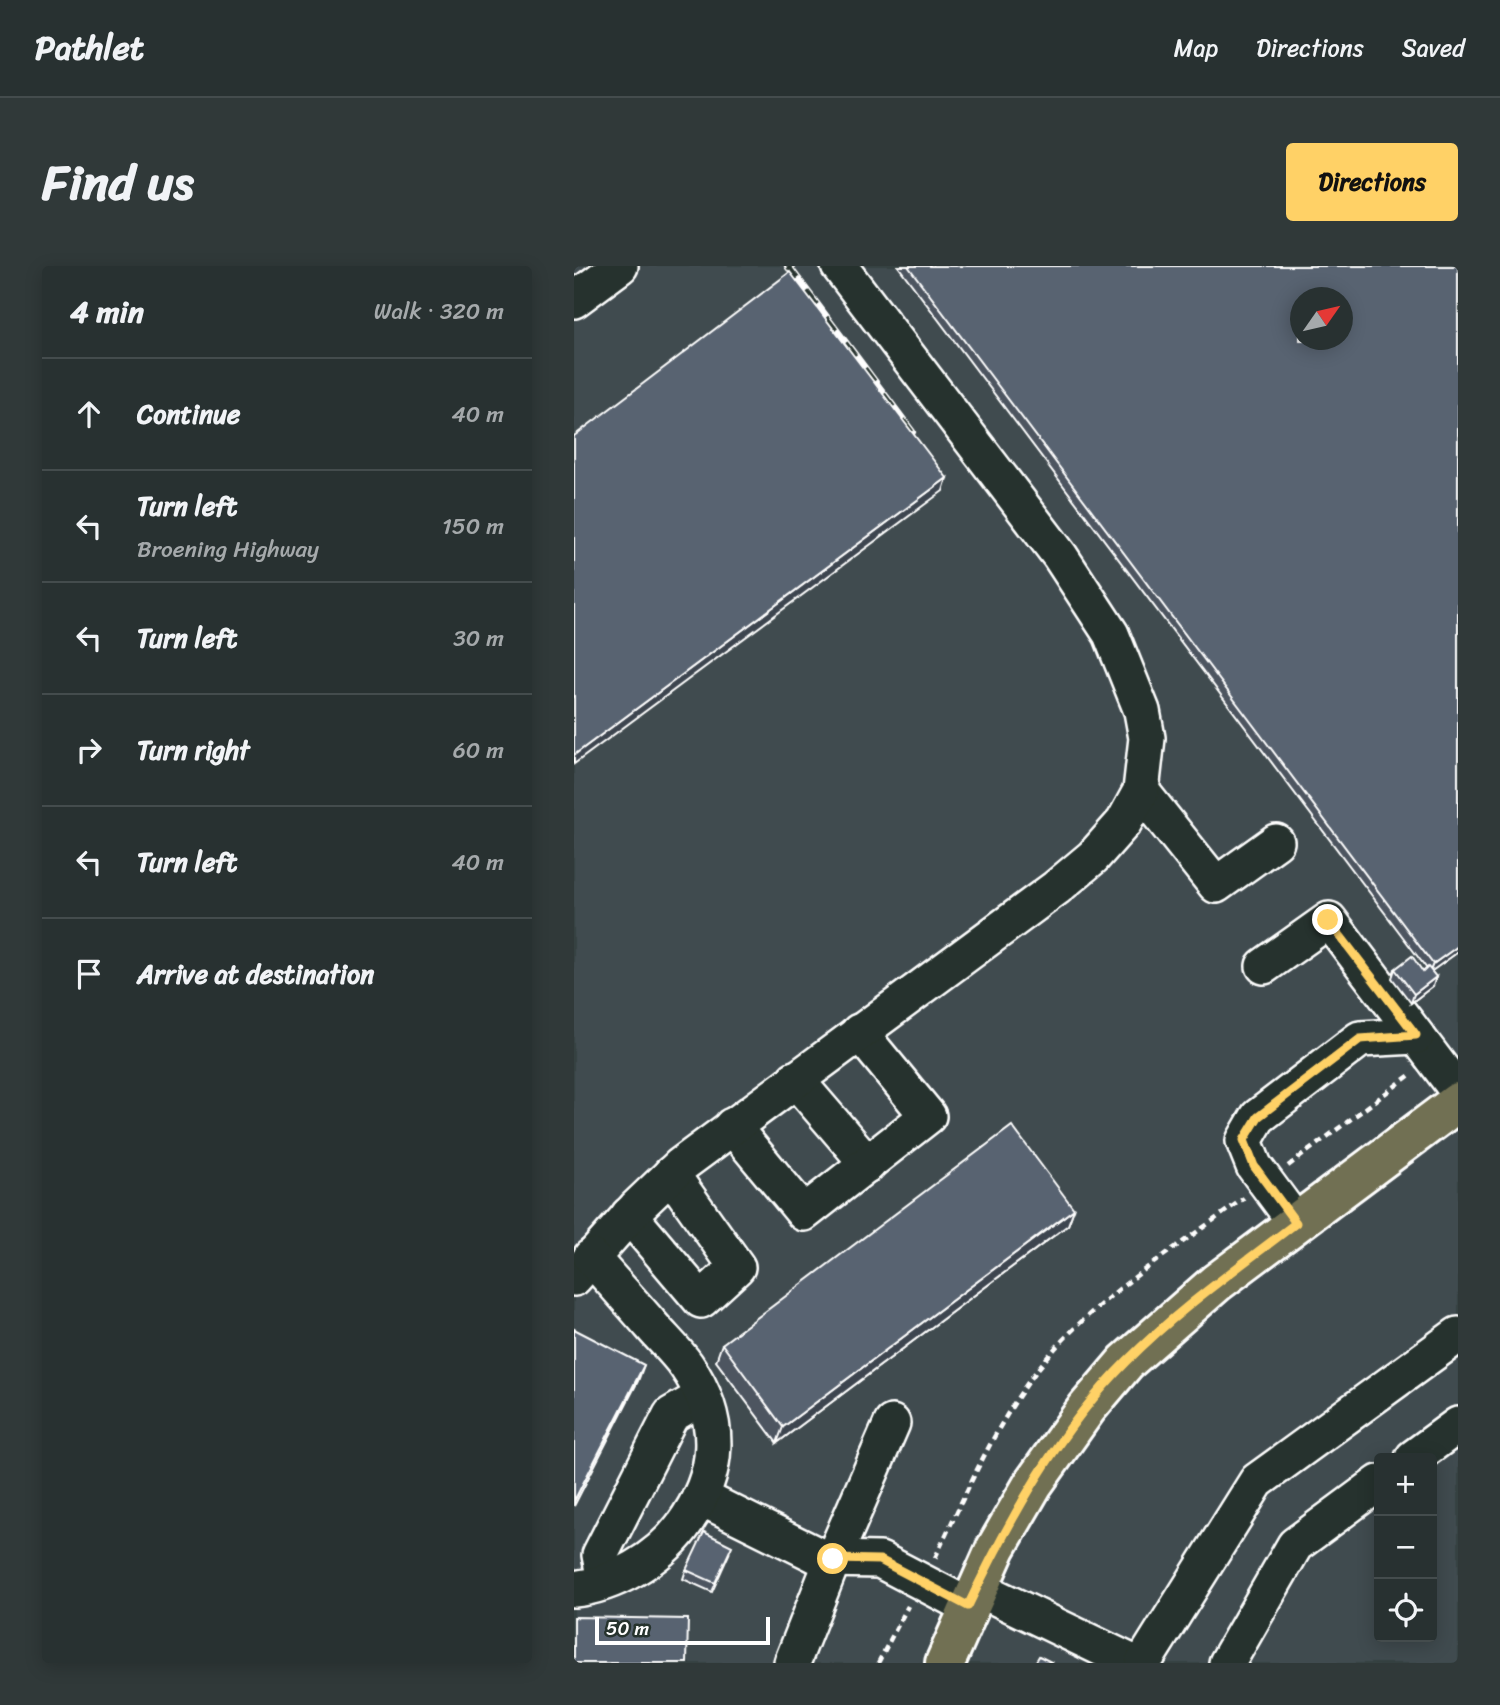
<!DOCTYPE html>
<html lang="en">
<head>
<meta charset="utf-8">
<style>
	:root { --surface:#283131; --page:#303939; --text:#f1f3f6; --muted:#a5a9ab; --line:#444c4d; --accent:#ffd166 }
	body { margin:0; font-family:Sriracha,sans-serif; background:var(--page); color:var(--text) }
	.controls { position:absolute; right:21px; bottom:21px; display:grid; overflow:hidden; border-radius:7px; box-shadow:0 4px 18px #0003 }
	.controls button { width:63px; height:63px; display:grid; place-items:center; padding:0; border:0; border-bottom:2px solid var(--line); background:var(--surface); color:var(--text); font:35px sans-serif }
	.compass { position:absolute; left:716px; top:21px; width:63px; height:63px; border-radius:50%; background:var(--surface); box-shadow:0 4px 18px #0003; rotate:56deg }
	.scale { position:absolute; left:21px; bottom:18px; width:175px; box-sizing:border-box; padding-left:7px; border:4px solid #fff; border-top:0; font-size:19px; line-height:24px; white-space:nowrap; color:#fff; -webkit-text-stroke:5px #26332d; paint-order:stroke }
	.stop { position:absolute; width:21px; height:21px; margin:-16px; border:5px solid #ffd166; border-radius:50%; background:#fff }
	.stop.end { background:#ffd166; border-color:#fff; box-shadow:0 2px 7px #0008 }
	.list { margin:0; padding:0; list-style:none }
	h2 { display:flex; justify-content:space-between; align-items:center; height:91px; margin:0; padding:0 28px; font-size:30px }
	h2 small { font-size:23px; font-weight:400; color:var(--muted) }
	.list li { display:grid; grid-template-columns:46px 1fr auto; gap:21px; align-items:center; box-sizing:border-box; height:112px; padding:0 28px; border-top:2px solid var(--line) }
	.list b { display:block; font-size:26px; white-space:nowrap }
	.list p { margin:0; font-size:23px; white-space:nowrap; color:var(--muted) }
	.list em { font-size:23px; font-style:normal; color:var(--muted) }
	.icon { flex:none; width:38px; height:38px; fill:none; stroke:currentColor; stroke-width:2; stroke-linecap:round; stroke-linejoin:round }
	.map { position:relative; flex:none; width:884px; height:1397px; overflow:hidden; border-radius:7px }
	header { display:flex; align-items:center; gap:42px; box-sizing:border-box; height:98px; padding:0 35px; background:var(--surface); border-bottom:2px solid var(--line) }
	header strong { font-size:33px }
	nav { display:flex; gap:38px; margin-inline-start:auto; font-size:24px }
	.intro { display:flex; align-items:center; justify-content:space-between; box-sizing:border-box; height:168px; padding:0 42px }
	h1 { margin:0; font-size:49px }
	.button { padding:18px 32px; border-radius:7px; background:var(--accent); color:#111; font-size:24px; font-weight:700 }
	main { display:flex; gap:42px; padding:0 42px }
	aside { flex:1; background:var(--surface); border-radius:7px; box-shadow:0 4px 18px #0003 }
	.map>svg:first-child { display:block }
	.built { fill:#404b4f; fill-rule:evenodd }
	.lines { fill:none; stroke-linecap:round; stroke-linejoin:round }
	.minor-casing { stroke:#fff; stroke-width:40 }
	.major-casing { stroke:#fff; stroke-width:44 }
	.path { stroke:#fff; stroke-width:4.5; stroke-dasharray:7 5; stroke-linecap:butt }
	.minor { stroke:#26332d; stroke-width:35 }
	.major { stroke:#716f52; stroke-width:38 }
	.rail-casing { stroke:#fff; stroke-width:8 }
	.rail { stroke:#26332d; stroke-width:5; stroke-dasharray:16; stroke-linecap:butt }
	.wall { fill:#4d5561; stroke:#fff; stroke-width:2 }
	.shaded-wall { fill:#3e454f; stroke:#fff; stroke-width:2 }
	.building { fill:#596371; stroke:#fff; stroke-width:2; fill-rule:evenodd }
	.route { stroke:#ffd166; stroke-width:9 }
</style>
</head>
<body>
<header>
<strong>Pathlet</strong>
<nav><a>Map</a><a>Directions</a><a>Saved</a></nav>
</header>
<div class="intro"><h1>Find us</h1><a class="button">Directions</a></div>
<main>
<aside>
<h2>4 min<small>Walk · 320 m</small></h2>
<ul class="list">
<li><svg class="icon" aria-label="ahead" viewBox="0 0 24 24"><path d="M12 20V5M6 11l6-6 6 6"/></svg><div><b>Continue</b></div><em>40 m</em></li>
<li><svg class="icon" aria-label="left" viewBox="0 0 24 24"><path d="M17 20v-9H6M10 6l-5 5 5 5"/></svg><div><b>Turn left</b><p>Broening Highway</p></div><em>150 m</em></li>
<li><svg class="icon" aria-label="left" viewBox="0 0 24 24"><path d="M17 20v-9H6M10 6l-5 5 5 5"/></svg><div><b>Turn left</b></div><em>30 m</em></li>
<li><svg class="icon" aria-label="right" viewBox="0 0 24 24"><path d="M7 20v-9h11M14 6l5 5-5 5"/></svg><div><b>Turn right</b></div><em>60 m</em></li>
<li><svg class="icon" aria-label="left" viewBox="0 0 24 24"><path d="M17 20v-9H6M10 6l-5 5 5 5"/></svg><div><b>Turn left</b></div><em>40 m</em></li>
<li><svg class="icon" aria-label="arrive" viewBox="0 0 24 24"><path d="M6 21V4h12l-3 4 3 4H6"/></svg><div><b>Arrive at destination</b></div></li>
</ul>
</aside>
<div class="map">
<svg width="884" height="1397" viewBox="0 0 884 1397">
	<rect width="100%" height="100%" fill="#354141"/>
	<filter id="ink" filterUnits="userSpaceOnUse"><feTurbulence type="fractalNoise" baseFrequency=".0143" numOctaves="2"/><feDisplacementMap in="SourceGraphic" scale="14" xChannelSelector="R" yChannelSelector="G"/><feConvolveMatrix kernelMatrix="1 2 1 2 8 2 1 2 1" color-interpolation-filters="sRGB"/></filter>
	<g filter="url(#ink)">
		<path class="built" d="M 0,0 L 884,0 L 884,1397 L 0,1397 ZM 726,32 L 768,32 L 768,74 L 726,74 ZM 805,1192 L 858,1192 L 858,1371 L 805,1371 Z"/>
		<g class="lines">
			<defs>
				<g id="minor">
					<polyline points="0,34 46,0"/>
					<polyline points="567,525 642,619 702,576"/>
					<polyline points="690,700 755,654 884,825"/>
					<polyline points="221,813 294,898"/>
					<polyline points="158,860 230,947 354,850 285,766"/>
					<polyline points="55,949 127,1034 163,1001 97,908"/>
					<polyline points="722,957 680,900 670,875 684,851 786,773 842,770"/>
					<polyline points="0,1012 62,942 107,899 482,622 519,591 550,556 567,525 573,472 568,445 537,368 486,290 265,0"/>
					<polyline points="839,1192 884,1159"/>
					<polyline points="126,1231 251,1293 306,1294 394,1340"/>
					<polyline points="31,1315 26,1289 97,1149 128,1131"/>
					<polyline points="403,1322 559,1397"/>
					<path d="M 0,1323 C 40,1319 84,1293 108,1261 C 147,1208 150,1154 112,1099 C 102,1085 88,1072 77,1059 C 57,1036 37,1014 17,991"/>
					<polyline points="218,1397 259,1293 318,1157"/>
					<polyline points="569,1397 683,1215 884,1069"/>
					<polyline points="653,1397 721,1279 805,1217"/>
				</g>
				<polyline id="major" points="371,1397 422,1282 459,1218 513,1142 552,1096 642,1017 884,836"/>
			</defs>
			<use href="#minor" class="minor-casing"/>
			<use href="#major" class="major-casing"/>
			<g class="path">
				<polyline points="714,900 836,809"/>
				<path d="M 361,1292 C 393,1225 424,1151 472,1093 C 526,1028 603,982 670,932"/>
				<polyline points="304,1397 334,1340"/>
			</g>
			<use href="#minor" class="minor"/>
			<use href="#major" class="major"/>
			<defs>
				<polyline id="rail" points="214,0 338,166"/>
			</defs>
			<use href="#rail" class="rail-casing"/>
			<use href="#rail" class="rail"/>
		</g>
		<g class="wall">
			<polygon points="324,0 884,0 884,686 857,705 862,711 859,720 837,737 818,712 821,703 849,706 853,703"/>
			<polygon points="500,943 494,959 203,1177 142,1095 148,1078"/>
			<polygon points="155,1288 138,1326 109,1313 112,1304"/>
		</g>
		<g class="shaded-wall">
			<polygon points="373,212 369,225 0,498 0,489"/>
			<polygon points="884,680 884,686 855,707 859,698"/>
			<polygon points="862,711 859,720 837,737 840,728"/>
			<polygon points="500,943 494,959 203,1177 209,1161"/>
			<polygon points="70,1099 64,1115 0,1240 0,1235"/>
		</g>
		<g class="building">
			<path d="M 334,0 L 884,0 L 884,680 L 859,698 ZM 726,32 L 768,32 L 768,74 L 726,74 Z"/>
			<polygon points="216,6 373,212 0,489 0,170"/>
			<polygon points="838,690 849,706 854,701 862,711 840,728 821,703"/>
			<polygon points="438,860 500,943 209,1161 148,1078"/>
			<polygon points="0,1063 70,1099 0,1235"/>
			<polygon points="130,1266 158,1280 141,1317 112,1304"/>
			<polygon points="0,1351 114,1353 113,1397 0,1397"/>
			<polygon points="465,1390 479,1397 461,1397"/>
		</g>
	</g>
	<g class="lines" filter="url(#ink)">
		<path class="route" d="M 259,1293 L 306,1294 L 394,1340 C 435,1254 485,1163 553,1095 C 604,1043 664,1002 722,957 L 680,900 L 670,874 L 684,851 L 786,773 L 842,769 L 754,654"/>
	</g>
</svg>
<div class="controls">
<button>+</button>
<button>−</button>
<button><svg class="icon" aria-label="locate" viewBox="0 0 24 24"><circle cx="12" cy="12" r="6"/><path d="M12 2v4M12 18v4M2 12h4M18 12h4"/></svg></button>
</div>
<svg class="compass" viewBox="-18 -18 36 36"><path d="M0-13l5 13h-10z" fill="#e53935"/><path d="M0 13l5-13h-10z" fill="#a5a9ab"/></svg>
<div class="scale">50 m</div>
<div class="stop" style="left:259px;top:1293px"></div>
<div class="stop end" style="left:754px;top:654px"></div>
</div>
</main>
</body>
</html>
